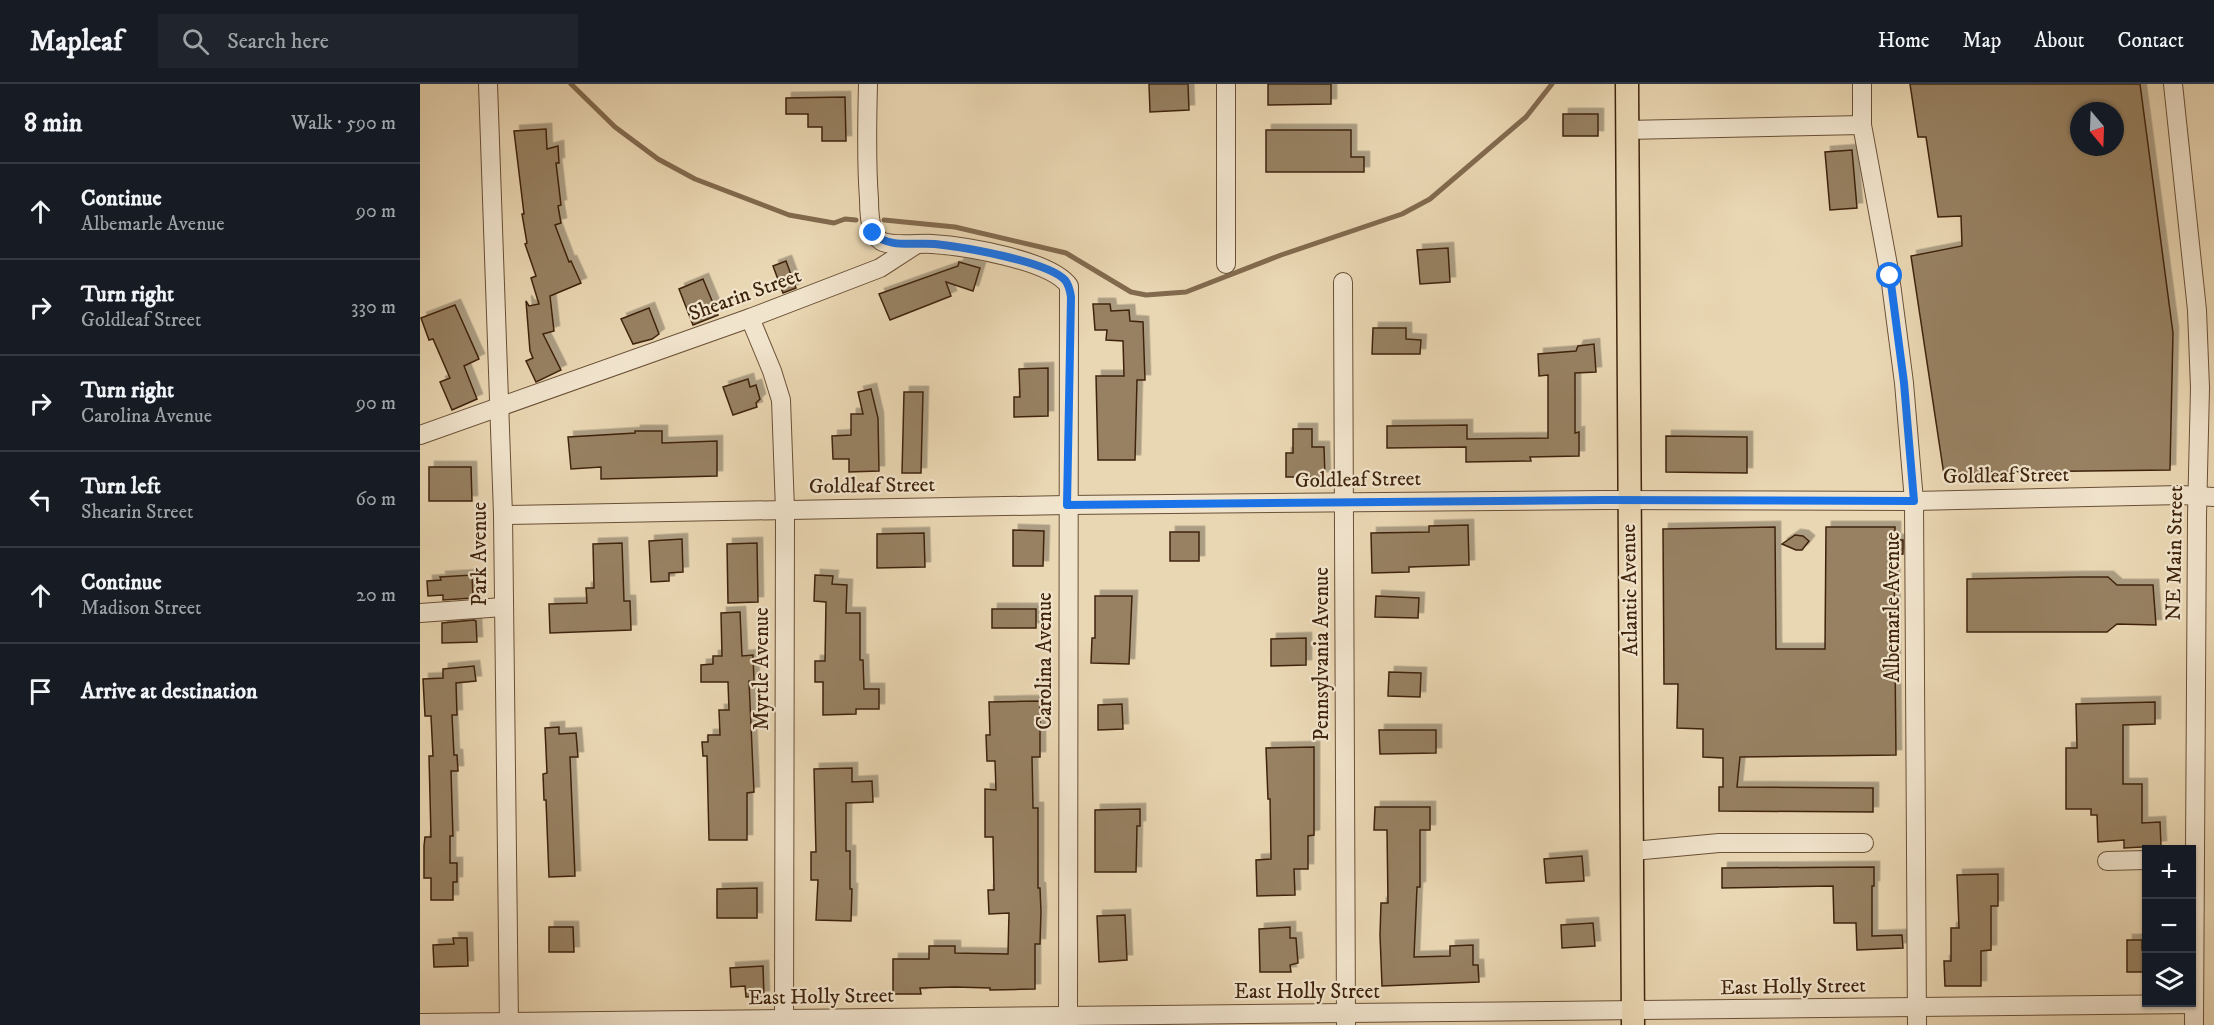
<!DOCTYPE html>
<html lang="en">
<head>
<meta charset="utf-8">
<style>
	:root { --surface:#171b24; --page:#20242c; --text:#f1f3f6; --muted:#9ea1a6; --line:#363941 }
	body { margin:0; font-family:"IM FELL DW Pica",serif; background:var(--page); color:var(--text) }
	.controls { position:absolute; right:18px; bottom:18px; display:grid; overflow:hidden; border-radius:0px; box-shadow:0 2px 4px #0004 }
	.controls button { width:54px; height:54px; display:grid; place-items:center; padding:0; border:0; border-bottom:2px solid var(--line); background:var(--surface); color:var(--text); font:30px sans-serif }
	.compass { position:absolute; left:1650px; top:18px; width:54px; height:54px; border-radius:50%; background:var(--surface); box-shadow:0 2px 4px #0004; rotate:161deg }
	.stop { position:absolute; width:18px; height:18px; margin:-14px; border:4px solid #1a73e8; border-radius:50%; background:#fff }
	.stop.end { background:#1a73e8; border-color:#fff; box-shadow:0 2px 6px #0008 }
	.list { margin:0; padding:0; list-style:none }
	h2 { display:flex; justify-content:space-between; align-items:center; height:78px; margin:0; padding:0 24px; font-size:26px }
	h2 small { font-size:20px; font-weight:400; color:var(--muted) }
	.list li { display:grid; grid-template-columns:39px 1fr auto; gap:18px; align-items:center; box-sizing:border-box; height:96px; padding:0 24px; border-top:2px solid var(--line) }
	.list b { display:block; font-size:22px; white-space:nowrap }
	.list p { margin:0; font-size:20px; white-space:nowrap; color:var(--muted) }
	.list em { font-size:20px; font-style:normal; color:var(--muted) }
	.icon { flex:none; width:33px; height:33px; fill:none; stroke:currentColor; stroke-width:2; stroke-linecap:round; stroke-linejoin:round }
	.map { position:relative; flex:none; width:1794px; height:941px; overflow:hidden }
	header { display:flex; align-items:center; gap:36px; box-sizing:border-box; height:84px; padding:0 30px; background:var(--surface); border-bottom:2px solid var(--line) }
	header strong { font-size:28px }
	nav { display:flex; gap:33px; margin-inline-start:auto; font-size:21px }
	.search { width:420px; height:54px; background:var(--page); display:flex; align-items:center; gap:15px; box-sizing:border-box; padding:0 21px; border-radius:0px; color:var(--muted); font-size:22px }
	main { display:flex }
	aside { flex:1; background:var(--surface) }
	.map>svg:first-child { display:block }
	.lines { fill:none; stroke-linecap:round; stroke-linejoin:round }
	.stream { stroke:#826a4e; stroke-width:5 }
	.building { fill:#978162; stroke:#3f240c; stroke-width:1.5; fill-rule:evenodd; filter:url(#shadow) }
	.minor-casing { stroke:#6a5036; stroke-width:20 }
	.major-casing { stroke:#3f240c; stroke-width:25 }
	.minor { stroke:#f1e4cd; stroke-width:18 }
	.major { stroke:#e9d6b2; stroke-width:22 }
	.route { stroke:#1a73e8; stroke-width:8 }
	.labels { text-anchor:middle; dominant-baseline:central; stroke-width:4.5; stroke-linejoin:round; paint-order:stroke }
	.street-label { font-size:21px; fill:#3f240c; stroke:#f1e4cd }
</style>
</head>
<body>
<header>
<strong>Mapleaf</strong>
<div class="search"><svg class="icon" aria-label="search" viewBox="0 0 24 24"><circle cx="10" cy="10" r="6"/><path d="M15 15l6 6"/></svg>Search here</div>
<nav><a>Home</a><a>Map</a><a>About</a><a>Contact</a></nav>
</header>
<main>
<aside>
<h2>8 min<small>Walk · 590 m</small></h2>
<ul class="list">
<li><svg class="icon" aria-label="ahead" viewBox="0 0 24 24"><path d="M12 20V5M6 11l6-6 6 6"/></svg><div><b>Continue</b><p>Albemarle Avenue</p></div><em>90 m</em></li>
<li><svg class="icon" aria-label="right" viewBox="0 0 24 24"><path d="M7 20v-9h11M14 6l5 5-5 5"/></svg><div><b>Turn right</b><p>Goldleaf Street</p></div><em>330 m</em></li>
<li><svg class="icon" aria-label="right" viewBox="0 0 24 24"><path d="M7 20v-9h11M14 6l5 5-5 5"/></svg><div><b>Turn right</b><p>Carolina Avenue</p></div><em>90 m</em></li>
<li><svg class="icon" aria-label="left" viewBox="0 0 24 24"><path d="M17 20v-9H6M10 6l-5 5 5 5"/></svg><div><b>Turn left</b><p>Shearin Street</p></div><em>60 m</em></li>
<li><svg class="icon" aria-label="ahead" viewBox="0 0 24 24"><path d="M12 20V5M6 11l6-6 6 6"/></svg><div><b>Continue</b><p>Madison Street</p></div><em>20 m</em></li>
<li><svg class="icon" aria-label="arrive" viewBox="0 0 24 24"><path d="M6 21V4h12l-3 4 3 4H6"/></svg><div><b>Arrive at destination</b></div></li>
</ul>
</aside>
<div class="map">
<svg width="1794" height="941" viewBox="0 0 1794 941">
	<defs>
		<filter id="shadow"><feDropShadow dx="5.5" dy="-5.5" stdDeviation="0" flood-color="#0004"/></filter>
	</defs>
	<rect width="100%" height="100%" fill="#e9d6b2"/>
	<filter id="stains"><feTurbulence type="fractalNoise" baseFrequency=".00333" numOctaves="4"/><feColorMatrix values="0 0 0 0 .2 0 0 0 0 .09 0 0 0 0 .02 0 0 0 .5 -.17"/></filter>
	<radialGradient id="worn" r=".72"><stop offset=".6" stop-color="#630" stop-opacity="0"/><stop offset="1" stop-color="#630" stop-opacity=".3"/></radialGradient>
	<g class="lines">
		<g class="stream">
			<polyline points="151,0 195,43 238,75 275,95 369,131 414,139 425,135 436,136"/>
			<polyline points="464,136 535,143 646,169 711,208 726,211 766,208 861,171 982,130 1010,115 1106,33 1132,0"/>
		</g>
	</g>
	<g class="building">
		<polygon points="729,0 768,0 769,26 730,28"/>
		<polygon points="848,0 911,0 911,20 848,21"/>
		<path d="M 1490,0 L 1720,0 L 1753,249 L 1750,386 L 1572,388 L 1524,391 L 1491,172 L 1542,162 L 1541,132 L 1518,133 L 1506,53 L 1498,53 ZM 1659,27 L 1695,27 L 1695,63 L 1659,63 Z"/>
		<polygon points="425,13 426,57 402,57 402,43 388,43 388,30 366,30 366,14"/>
		<rect x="1143" y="30" width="35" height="22"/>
		<polygon points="126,45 127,65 138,62 139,79 136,79 141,121 138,122 141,139 135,141 149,178 151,177 161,199 130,212 134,247 123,250 141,286 116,298 106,277 113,274 110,267 106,217 109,222 119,220 111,194 116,192 105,160 107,159 102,130 104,130 94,47"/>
		<polygon points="846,46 931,46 931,73 944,73 944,88 846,88"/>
		<polygon points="1432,66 1437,124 1410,126 1405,68"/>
		<polygon points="1028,164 1030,198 1000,200 997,166"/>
		<polygon points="366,177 376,204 363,209 353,182"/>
		<polygon points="539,178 560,184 553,207 526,198 531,212 470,236 459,210 538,182"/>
		<polygon points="283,195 298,231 273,241 259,205"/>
		<polygon points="673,220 690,220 691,227 709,226 710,237 723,238 725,296 717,296 715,376 678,376 676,292 704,292 703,257 686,256 687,246 675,246"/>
		<polygon points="35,221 59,275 44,282 57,315 32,326 20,298 30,294 13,255 9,256 1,234"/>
		<polygon points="229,224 239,250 232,255 213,260 201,235"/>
		<polygon points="953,244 986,244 986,255 1001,256 1000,270 952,270"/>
		<polygon points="1174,260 1176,288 1155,289 1155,349 1159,348 1159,372 1110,373 1111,377 1046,378 1046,363 967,364 967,342 1047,341 1047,355 1128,354 1128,291 1119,292 1118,270 1156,267 1158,262"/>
		<polygon points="628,284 628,332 594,333 594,313 600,313 599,285"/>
		<polygon points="328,295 330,303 336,301 340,315 336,319 337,323 313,331 303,303"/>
		<polygon points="451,305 458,334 459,387 429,388 429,375 413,375 412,352 431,351 431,330 443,330 438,308"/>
		<polygon points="484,308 503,308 501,389 482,389"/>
		<polygon points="873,345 892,345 892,363 904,363 905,393 866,393 866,369 873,369"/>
		<polygon points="215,347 242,347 242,359 297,357 297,392 181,395 181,383 151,385 148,353 215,349"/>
		<polygon points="1246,352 1327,353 1327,389 1246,388"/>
		<polygon points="9,383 51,383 52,417 9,417"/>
		<polygon points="1048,441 1049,481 989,483 989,488 952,489 951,449 1009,448 1009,442"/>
		<polygon points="1355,443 1356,565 1405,565 1406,443 1475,443 1475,456 1483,456 1483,470 1474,470 1476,671 1320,673 1317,703 1453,704 1453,728 1299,727 1299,703 1303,703 1303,674 1283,673 1283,645 1257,644 1258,600 1244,600 1243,445"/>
		<polygon points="593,446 624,447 623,482 593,482"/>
		<rect x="750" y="448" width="29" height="29"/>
		<polygon points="504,449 505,483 457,484 457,450"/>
		<polygon points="1375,451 1383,452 1389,457 1382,466 1376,466 1362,460"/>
		<polygon points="262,455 263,488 249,489 249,497 231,498 229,457"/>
		<polygon points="202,459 204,517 210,517 211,546 130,549 129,520 167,519 166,504 174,504 173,460"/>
		<polygon points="337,459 338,518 308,519 307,460"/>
		<polygon points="52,491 53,514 23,516 23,511 8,512 7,497 21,496 20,493"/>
		<polygon points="395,491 413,492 412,500 427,501 426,529 440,529 440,576 443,576 444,605 459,605 459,625 436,625 436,630 403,631 403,598 395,598 395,577 405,577 406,518 394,517"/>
		<polygon points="1657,493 1688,493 1697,501 1733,501 1736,541 1697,540 1687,548 1547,548 1547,495"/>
		<polygon points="675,512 712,512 709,580 671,579 672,554 675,554"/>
		<polygon points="956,512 999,514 998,534 955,533"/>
		<rect x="572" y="525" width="44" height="19"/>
		<polygon points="320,528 322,572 333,571 334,597 329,597 334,708 327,709 327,756 289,756 287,672 283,672 282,658 288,658 288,651 300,651 299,626 309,626 308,598 281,598 281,581 293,580 293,572 302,572 301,529"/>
		<polygon points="54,536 56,537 57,558 22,559 22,539"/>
		<polygon points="886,554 886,581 851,582 851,555"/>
		<polygon points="54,582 56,597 36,599 37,631 32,631 34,671 37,671 38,687 31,687 33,752 30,752 30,779 37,779 37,798 33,798 33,816 11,816 11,794 4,794 4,762 5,753 11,753 9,672 13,672 11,632 5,632 3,595 23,594 23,585"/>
		<polygon points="969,588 1001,589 1000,613 968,612"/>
		<polygon points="620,617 620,673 612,673 613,724 618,724 618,804 620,804 621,828 620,860 615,860 615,905 570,906 570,904 535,903 500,904 501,910 473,910 473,875 509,875 509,862 535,862 535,869 588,870 589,829 569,830 568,806 574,806 573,753 565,753 565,705 576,706 575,677 567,677 566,651 570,651 569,618"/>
		<polygon points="1735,618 1735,640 1703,641 1703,700 1722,700 1722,739 1740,738 1741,762 1704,764 1704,756 1678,758 1677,731 1671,731 1671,725 1646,725 1646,664 1657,664 1656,620"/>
		<polygon points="702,620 703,645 678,646 678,621"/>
		<polygon points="139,643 139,650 156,649 158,673 150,673 155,792 129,793 126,716 124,716 123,690 127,689 125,644"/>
		<polygon points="959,646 1016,646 1016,669 960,670"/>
		<polygon points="894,663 894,751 888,752 888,785 874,785 875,811 837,812 836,776 851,775 850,715 848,715 846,664"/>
		<polygon points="432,684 432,698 452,697 453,718 426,719 426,767 430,767 430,805 432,805 431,837 396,836 398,796 391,796 391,768 396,768 394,685"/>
		<polygon points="955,723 1010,723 1010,746 1000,746 1000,803 997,803 994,873 1030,872 1030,862 1053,861 1053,881 1058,881 1059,898 962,902 960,851 961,819 968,819 967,746 954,746"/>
		<polygon points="720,725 720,742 717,742 716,788 675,788 675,726"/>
		<polygon points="1162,772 1164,797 1126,799 1124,775"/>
		<polygon points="1454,783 1454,802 1452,802 1452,852 1482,851 1483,864 1437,866 1436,839 1414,839 1413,802 1302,804 1302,784"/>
		<polygon points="1578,790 1578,822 1571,822 1571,866 1561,867 1561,902 1525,902 1524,877 1531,877 1531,844 1539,844 1537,791"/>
		<polygon points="337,804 337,834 297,834 297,805"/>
		<polygon points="705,831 707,876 679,878 677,832"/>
		<polygon points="1173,839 1175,862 1142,864 1141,841"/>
		<polygon points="129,843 153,843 154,868 129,868"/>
		<polygon points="870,843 870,854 876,854 878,879 870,881 871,888 840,888 839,845"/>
		<polygon points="33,854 47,854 48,882 14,883 13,861 34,860"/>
		<polygon points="1707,856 1722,856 1722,866 1726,866 1726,888 1707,888"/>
		<polygon points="343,882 344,912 326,913 325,902 311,903 310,884"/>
	</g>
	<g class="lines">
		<defs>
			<g id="minor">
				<polyline points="68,0 83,431 89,941"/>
				<path d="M 448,0 C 447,38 446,77 449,115 C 449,125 449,137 453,147 C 454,150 458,155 461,157 C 472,163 499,159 512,160 C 544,162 631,176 649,202 L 648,941"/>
				<polyline points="806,0 806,180"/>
				<polyline points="1442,0 1442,41 1470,192 1484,299 1494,417 1497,941"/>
				<polyline points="1753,0 1777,226 1780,304 1777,432 1774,941"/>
				<polyline points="1206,46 1442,41"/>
				<polyline points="923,198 926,941"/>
				<polyline points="330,234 352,287 361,316 365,426 364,941"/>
				<polyline points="0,351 330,234 460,184 497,160"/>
				<polyline points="83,431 647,421 1184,416 1494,417 1761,411 1794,413"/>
				<polyline points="0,529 83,523"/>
				<polyline points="1213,767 1299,759 1444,759"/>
				<polyline points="1687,777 1726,776"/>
				<path d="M 0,939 C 591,932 1182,929 1774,920"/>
			</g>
			<polyline id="major" points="1207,0 1213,941"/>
		</defs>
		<use href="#minor" class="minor-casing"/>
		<use href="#major" class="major-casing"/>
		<use href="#minor" class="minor"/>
		<use href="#major" class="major"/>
	</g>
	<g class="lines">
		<path class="route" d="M 453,149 C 469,165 494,158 515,160 C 542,163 627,177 645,196 C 649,201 650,206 651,213 L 647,421 L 1184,416 L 1494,417 L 1484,299 L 1470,192"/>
	</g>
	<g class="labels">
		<g class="street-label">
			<text transform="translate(325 211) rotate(-20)">Shearin Street</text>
			<text transform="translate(1586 392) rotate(-1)">Goldleaf Street</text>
			<text transform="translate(938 396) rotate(-1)">Goldleaf Street</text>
			<text transform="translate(452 402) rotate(-1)">Goldleaf Street</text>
			<text transform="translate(1755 469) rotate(-89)">NE Main Street</text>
			<text transform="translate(60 470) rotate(-90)">Park Avenue</text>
			<text transform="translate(1210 506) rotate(-91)">Atlantic Avenue</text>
			<text transform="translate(1473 523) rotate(-90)">Albemarle Avenue</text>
			<text transform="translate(902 570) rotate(-90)">Pennsylvania Avenue</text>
			<text transform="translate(625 577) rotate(-90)">Carolina Avenue</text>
			<text transform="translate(342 585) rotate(-90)">Myrtle Avenue</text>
			<text transform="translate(1373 903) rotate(-1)">East Holly Street</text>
			<text x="887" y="908">East Holly Street</text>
			<text transform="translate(401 913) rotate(-1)">East Holly Street</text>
		</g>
	</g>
	<rect width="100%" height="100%" filter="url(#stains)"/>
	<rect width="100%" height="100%" fill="url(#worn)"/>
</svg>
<div class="controls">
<button>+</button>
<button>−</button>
<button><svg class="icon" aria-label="layers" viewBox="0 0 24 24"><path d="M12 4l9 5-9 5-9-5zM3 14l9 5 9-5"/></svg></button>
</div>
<svg class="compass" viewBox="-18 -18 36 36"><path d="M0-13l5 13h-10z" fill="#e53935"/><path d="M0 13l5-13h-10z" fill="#9ea1a6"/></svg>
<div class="stop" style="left:1470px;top:192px"></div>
<div class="stop end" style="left:453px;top:149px"></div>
</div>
</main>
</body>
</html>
